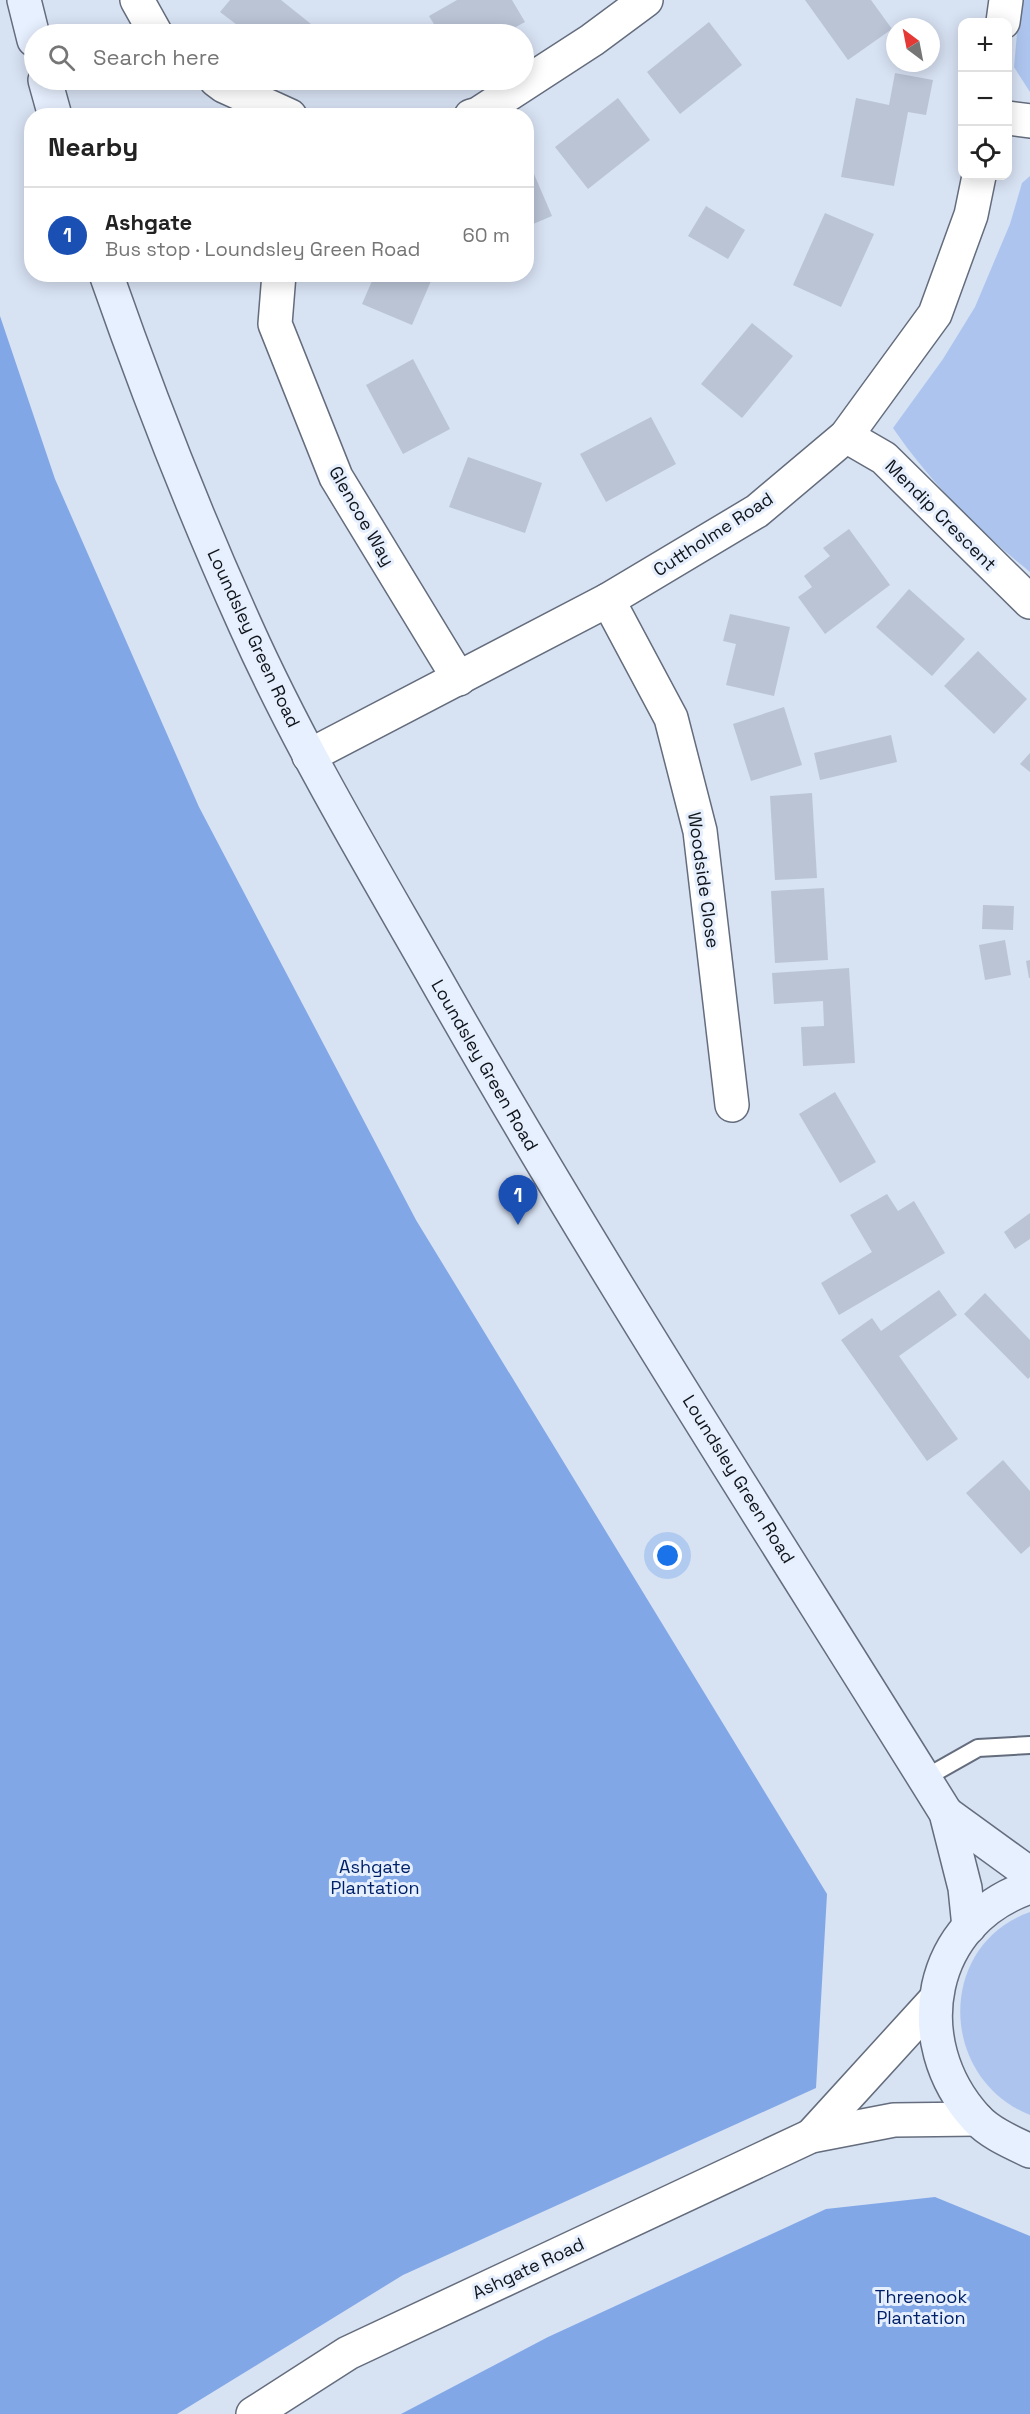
<!DOCTYPE html>
<html lang="en">
<head>
<meta charset="utf-8">
<style>
	:root { --surface:#fff; --page:#f6f6f6; --text:#222; --muted:#767676; --line:#e0e0e0; --accent:#7c3aed }
	body { margin:0; font-family:"Space Grotesk",sans-serif; background:var(--page); color:var(--text) }
	.controls { position:absolute; right:18px; top:18px; display:grid; overflow:hidden; border-radius:12px; box-shadow:0 3px 15px #0003 }
	.controls button { width:54px; height:54px; display:grid; place-items:center; padding:0; border:0; border-bottom:2px solid var(--line); background:var(--surface); color:var(--text); font:30px sans-serif }
	.compass { position:absolute; left:886px; top:18px; width:54px; height:54px; border-radius:50%; background:var(--surface); box-shadow:0 3px 15px #0003; rotate:328deg }
	.you { position:absolute; left:668px; top:1556px; width:21px; height:21px; margin:-15px; border:4px solid #fff; border-radius:50%; background:#1a73e8; box-shadow:0 0 0 9px #1a73e833 }
	.badge { display:grid; place-items:center; width:39px; height:39px; border-radius:50%; background:var(--accent); color:#fff; font-size:20px; font-weight:700 }
	.pin { position:absolute; translate:-50% -50px; filter:drop-shadow(0 2px 3px #0008) }
	.pin::after { content:''; position:absolute; top:32px; width:21px; height:18px; background:inherit; clip-path:polygon(0 0,100% 0,50% 100%) }
	.list { margin:0; padding:0; list-style:none }
	h2 { display:flex; justify-content:space-between; align-items:center; height:78px; margin:0; padding:0 24px; font-size:26px }
	h2 small { font-size:20px; font-weight:400; color:var(--muted) }
	.list li { display:grid; grid-template-columns:39px 1fr auto; gap:18px; align-items:center; box-sizing:border-box; height:96px; padding:0 24px; border-top:2px solid var(--line) }
	.list b { display:block; font-size:22px; white-space:nowrap }
	.list p { margin:0; font-size:20px; white-space:nowrap; color:var(--muted) }
	.list em { font-size:20px; font-style:normal; color:var(--muted) }
	.icon { flex:none; width:33px; height:33px; fill:none; stroke:currentColor; stroke-width:2; stroke-linecap:round; stroke-linejoin:round }
	.map { position:relative; flex:none; width:1030px; height:2414px; overflow:hidden }
	.search { position:absolute; background:var(--surface); box-shadow:0 3px 15px #0003; left:24px; top:24px; width:510px; height:66px; display:flex; align-items:center; gap:15px; box-sizing:border-box; padding:0 21px; border-radius:33px; color:var(--muted); font-size:22px }
	.panel { position:absolute; background:var(--surface); box-shadow:0 3px 15px #0003; left:24px; top:108px; width:510px; height:174px; border-radius:24px }
	.map>svg:first-child { display:block }
	.green { fill:#adc5ee }
	.forest { fill:#82a7e7 }
	.building { fill:#bac4d5 }
	.lines { fill:none; stroke-linecap:round; stroke-linejoin:round }
	.service-casing { stroke:#646d7d; stroke-width:20 }
	.minor-casing { stroke:#646d7d; stroke-width:36 }
	.tertiary-casing { stroke:#646d7d; stroke-width:36 }
	.secondary-casing { stroke:#646d7d; stroke-width:36 }
	.service { stroke:#fff; stroke-width:16 }
	.minor { stroke:#fff; stroke-width:33 }
	.tertiary { stroke:#fff; stroke-width:33 }
	.secondary { stroke:#e7f0ff; stroke-width:33 }
	.labels { text-anchor:middle; dominant-baseline:central; stroke-width:6; stroke-linejoin:round; paint-order:stroke }
	.street-label { font-size:18px; fill:#10141a; stroke:#e6effd }
	.park-label { font-size:18px; fill:#002169; stroke:#e6effd }
</style>
</head>
<body>
<div class="map">
<svg width="1030" height="2414" viewBox="0 0 1030 2414">
	<rect width="100%" height="100%" fill="#d7e2f3"/>
	<g class="green">
		<polygon points="1020,0 1030,0 1030,92 1014,67"/>
		<path d="M 1030,176 L 1030,572 C 980,532 929,481 893,428 L 943,359 L 975,307 L 1010,224 L 1022,183 Z"/>
		<path d="M 1030,1912 L 1030,2115 C 939,2079 935,1946 1030,1912 Z"/>
	</g>
	<g class="forest">
		<polygon points="0,316 55,479 199,807 416,1220 827,1894 816,2088 403,2275 177,2414 0,2414"/>
		<polygon points="935,2197 1030,2236 1030,2414 401,2414 548,2337 826,2209"/>
	</g>
	<g class="building">
		<polygon points="230,0 281,0 311,24 303,34 249,34 220,12"/>
		<polygon points="457,0 512,0 525,22 503,34 440,34 429,16"/>
		<polygon points="805,0 871,0 892,29 848,60"/>
		<polygon points="709,22 742,65 680,114 647,72"/>
		<polygon points="409,26 410,34 332,34 332,33"/>
		<polygon points="895,73 933,80 926,115 908,112 894,186 841,177 856,98 889,105"/>
		<polygon points="618,98 650,140 588,189 555,147"/>
		<polygon points="531,167 552,216 526,227 526,169"/>
		<polygon points="706,206 745,230 728,259 688,236"/>
		<polygon points="825,213 874,234 841,307 793,285"/>
		<polygon points="375,274 434,274 412,325 362,304"/>
		<polygon points="752,323 793,356 742,418 701,384"/>
		<polygon points="413,359 450,429 403,454 366,385"/>
		<polygon points="651,417 676,464 606,502 580,454"/>
		<polygon points="468,457 542,483 525,533 449,507"/>
		<polygon points="849,529 890,585 825,634 798,597 812,587 804,576 830,556 823,548"/>
		<polygon points="909,589 965,639 932,676 876,627"/>
		<polygon points="730,614 790,627 774,696 726,685 736,644 723,641"/>
		<polygon points="978,651 1027,699 994,734 944,686"/>
		<polygon points="784,707 802,765 751,781 733,724"/>
		<polygon points="891,735 897,762 820,780 814,753"/>
		<polygon points="1030,753 1030,772 1020,764"/>
		<polygon points="812,793 817,878 775,880 770,796"/>
		<polygon points="824,888 828,960 775,963 771,891"/>
		<polygon points="983,905 1014,906 1013,930 982,929"/>
		<polygon points="1005,940 1011,975 985,980 979,945"/>
		<polygon points="1030,960 1030,978 1029,978 1026,961"/>
		<polygon points="849,968 855,1063 803,1066 801,1027 824,1026 823,1001 774,1004 772,973"/>
		<polygon points="835,1092 876,1162 840,1183 799,1114"/>
		<polygon points="887,1194 898,1211 914,1201 945,1253 839,1315 821,1283 872,1252 850,1215"/>
		<polygon points="1030,1213 1030,1239 1015,1249 1004,1232"/>
		<polygon points="939,1290 957,1315 899,1356 958,1439 927,1461 841,1340 872,1318 881,1331"/>
		<polygon points="985,1293 1030,1340 1030,1377 1028,1379 964,1314"/>
		<polygon points="1003,1460 1030,1491 1030,1546 1021,1554 966,1493"/>
	</g>
	<g class="lines">
		<defs>
			<polyline id="service" points="925,1778 978,1748 1030,1745"/>
			<g id="minor">
				<polyline points="137,0 156,34"/>
				<polyline points="1003,22 1006,0"/>
				<polyline points="216,80 224,86 290,116"/>
				<polyline points="471,116 478,114 592,40 646,0"/>
				<polyline points="1008,118 1030,121"/>
				<polyline points="279,274 275,324 336,477 459,679"/>
				<polyline points="846,436 884,458 1030,602"/>
				<polyline points="608,600 671,718 700,831 732,1105"/>
				<polyline points="309,756 608,600 757,511 846,436 935,314 971,215 979,176"/>
			</g>
			<g id="tertiary">
				<polyline points="811,2136 935,2000"/>
				<polyline points="253,2414 348,2353 811,2136 894,2120 977,2119"/>
			</g>
			<g id="secondary">
				<polyline points="24,0 34,40"/>
				<polyline points="45,80 55,116"/>
				<path d="M 106,274 C 148,394 194,512 246,627 C 299,745 366,857 430,969 C 592,1256 772,1533 946,1813 L 965,1888 L 969,1927"/>
				<polyline points="946,1813 1030,1874"/>
				<path d="M 1030,1887 C 928,1921 906,2041 976,2118 C 990,2133 1011,2142 1030,2151"/>
			</g>
		</defs>
		<use href="#service" class="service-casing"/>
		<use href="#minor" class="minor-casing"/>
		<use href="#tertiary" class="tertiary-casing"/>
		<use href="#secondary" class="secondary-casing"/>
		<use href="#service" class="service"/>
		<use href="#minor" class="minor"/>
		<use href="#tertiary" class="tertiary"/>
		<use href="#secondary" class="secondary"/>
	</g>
	<g class="labels">
		<g class="street-label">
			<text transform="translate(941 515) rotate(45)">Mendip Crescent</text>
			<text transform="translate(362 516) rotate(60)">Glencoe Way</text>
			<text transform="translate(713 534) rotate(-33)">Cuttholme Road</text>
			<text transform="translate(254 638) rotate(65)">Loundsley Green Road</text>
			<text transform="translate(704 880) rotate(82)">Woodside Close</text>
			<text transform="translate(485 1065) rotate(60)">Loundsley Green Road</text>
			<text transform="translate(739 1479) rotate(58)">Loundsley Green Road</text>
			<text transform="translate(528 2268) rotate(-25)">Ashgate Road</text>
		</g>
		<g class="park-label">
			<text x="375" y="1866">Ashgate<tspan x="375" dy="21">Plantation</tspan></text>
			<text x="921" y="2296">Threenook<tspan x="921" dy="21">Plantation</tspan></text>
		</g>
	</g>
</svg>
<div class="controls">
<button>+</button>
<button>−</button>
<button><svg class="icon" aria-label="locate" viewBox="0 0 24 24"><circle cx="12" cy="12" r="6"/><path d="M12 2v4M12 18v4M2 12h4M18 12h4"/></svg></button>
</div>
<svg class="compass" viewBox="-18 -18 36 36"><path d="M0-13l5 13h-10z" fill="#e53935"/><path d="M0 13l5-13h-10z" fill="#767676"/></svg>
<div class="you"></div>
<div class="pin badge" style="left:518px;top:1225px;background:#1a4fb4">1</div>
<div class="search"><svg class="icon" aria-label="search" viewBox="0 0 24 24"><circle cx="10" cy="10" r="6"/><path d="M15 15l6 6"/></svg>Search here</div>
<section class="panel">
<h2>Nearby<small></small></h2>
<ul class="list">
<li><span class="badge" style="background:#1a4fb4">1</span><div><b>Ashgate</b><p>Bus stop · Loundsley Green Road</p></div><em>60 m</em></li>
</ul>
</section>
</div>
</body>
</html>
